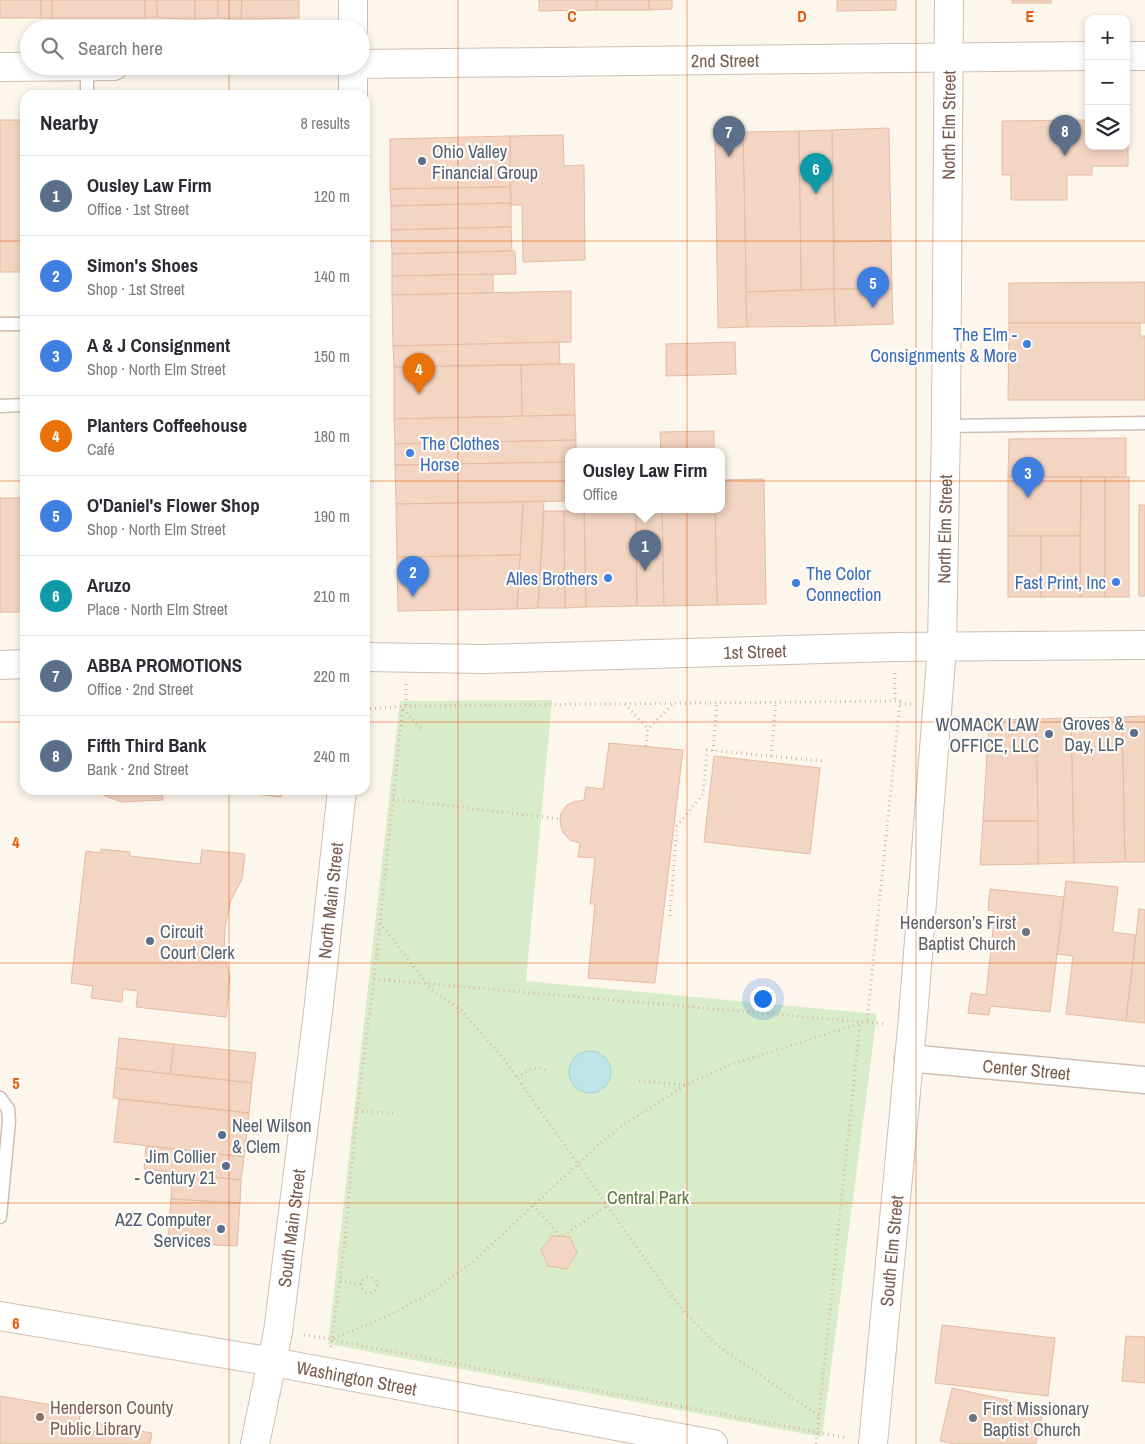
<!DOCTYPE html>
<html lang="en">
<head>
<meta charset="utf-8">
<style>
	:root { --surface:#fff; --page:#f7f7f7; --text:#2b2b33; --muted:#7c7c81; --line:#e1e1e2; --accent:#111827 }
	body { margin:0; font-family:"Archivo Narrow",sans-serif; background:var(--page); color:var(--text) }
	.controls { position:absolute; right:15px; top:15px; display:grid; overflow:hidden; border-radius:10px; box-shadow:0 2px 8px #0003 }
	.controls button { width:45px; height:45px; display:grid; place-items:center; padding:0; border:0; border-bottom:1px solid var(--line); background:var(--surface); color:var(--text); font:25px sans-serif }
	.you { position:absolute; left:762px; top:998px; width:18px; height:18px; margin:-12px; border:4px solid #fff; border-radius:50%; background:#1a73e8; box-shadow:0 0 0 8px #1a73e833 }
	.badge { display:grid; place-items:center; width:32px; height:32px; border-radius:50%; background:var(--accent); color:#fff; font-size:16px; font-weight:700 }
	.pin { position:absolute; translate:-50% -41px; filter:drop-shadow(0 1px 2px #0008) }
	.pin::after { content:''; position:absolute; top:26px; width:18px; height:15px; background:inherit; clip-path:polygon(0 0,100% 0,50% 100%) }
	.popup { position:absolute; left:565px; top:448px; width:160px; height:65px; box-sizing:border-box; display:grid; place-content:center; border-radius:10px; background:var(--surface); filter:drop-shadow(0 1px 4px #0005); font-size:16px; white-space:nowrap; color:var(--muted) }
	.popup b { font-size:19px; color:var(--text) }
	.popup::after { content:''; position:absolute; left:50%; top:100%; margin-left:-10px; border:10px solid transparent; border-top-color:var(--surface) }
	.list { margin:0; padding:0; list-style:none }
	h2 { display:flex; justify-content:space-between; align-items:center; height:65px; margin:0; padding:0 20px; font-size:21px }
	h2 small { font-size:16px; font-weight:400; color:var(--muted) }
	.list li { display:grid; grid-template-columns:32px 1fr auto; gap:15px; align-items:center; box-sizing:border-box; height:80px; padding:0 20px; border-top:1px solid var(--line) }
	.list b { display:block; font-size:19px; white-space:nowrap }
	.list p { margin:0; font-size:16px; white-space:nowrap; color:var(--muted) }
	.list em { font-size:16px; font-style:normal; color:var(--muted) }
	.icon { flex:none; width:28px; height:28px; fill:none; stroke:currentColor; stroke-width:2; stroke-linecap:round; stroke-linejoin:round }
	.map { position:relative; flex:none; width:1145px; height:1444px; overflow:hidden }
	.search { position:absolute; background:var(--surface); box-shadow:0 2px 8px #0003; left:20px; top:20px; width:350px; height:55px; display:flex; align-items:center; gap:12px; box-sizing:border-box; padding:0 18px; border-radius:28px; color:var(--muted); font-size:19px }
	.panel { position:absolute; background:var(--surface); box-shadow:0 2px 8px #0003; left:20px; top:90px; width:350px; height:705px; border-radius:15px }
	.map>svg:first-child { display:block }
	.green { fill:#d8ecc9 }
	.water { fill:#bfe3e8; stroke:#a5d3da }
	.building { fill:#f3d5c3; stroke:#e6bba3 }
	.lines { fill:none; stroke-linecap:round; stroke-linejoin:round }
	.service-casing { stroke:#d1beb0; stroke-width:15 }
	.minor-casing { stroke:#d1beb0; stroke-width:29 }
	.tertiary-casing { stroke:#d1beb0; stroke-width:30 }
	.path { stroke:#d9b8a5; stroke-width:3; stroke-dasharray:1 4; stroke-linecap:butt }
	.service { stroke:#fff; stroke-width:12 }
	.minor { stroke:#fff; stroke-width:26 }
	.tertiary { stroke:#fff; stroke-width:28 }
	.grid { fill:none; stroke:#e8590c; stroke-width:1; stroke-opacity:0.55 }
	.service-dot { fill:#5c6f8a; stroke:#fffaf3; stroke-width:2 }
	.shop-dot { fill:#3f7fe0; stroke:#fffaf3; stroke-width:2 }
	.worship-dot { fill:#6b7280; stroke:#fffaf3; stroke-width:2 }
	.education-dot { fill:#8d6e63; stroke:#fffaf3; stroke-width:2 }
	.labels { text-anchor:middle; dominant-baseline:central; stroke-width:4.5; stroke-linejoin:round; paint-order:stroke }
	.street-label { font-size:18px; fill:#7a5c4d; stroke:#fffaf3 }
	.service-label { font-size:18px; fill:#4e5e75; stroke:#fffaf3; text-anchor:end }
	.shop-label { font-size:18px; fill:#366cbe; stroke:#fffaf3; text-anchor:end }
	.worship-label { font-size:18px; fill:#5b616d; stroke:#fffaf3; text-anchor:end }
	.park-label { font-size:18px; fill:#537a41; stroke:#fffaf3 }
	.education-label { font-size:18px; fill:#785e54; stroke:#fffaf3; text-anchor:start }
	.grid-label { font-size:16px; text-anchor:middle; font-weight:bold; fill:#e8590c; stroke:#fffaf3; stroke-width:4.5; stroke-linejoin:round; paint-order:stroke }
</style>
</head>
<body>
<div class="map">
<svg width="1145" height="1444" viewBox="0 0 1145 1444">
	<rect width="100%" height="100%" fill="#fdf6ec"/>
	<polygon class="green" points="552,700 526,981 877,1014 822,1437 328,1344 400,701"/>
	<circle class="water" cx="590" cy="1072" r="21"/>
	<g class="building">
		<rect x="0" y="0" width="41" height="18"/>
		<rect x="41" y="0" width="11" height="18"/>
		<rect x="52" y="0" width="93" height="18"/>
		<rect x="145" y="0" width="12" height="18"/>
		<polygon points="157,0 195,0 195,19 157,18"/>
		<polygon points="195,0 218,0 218,18 195,19"/>
		<polygon points="218,0 242,0 241,19 218,18"/>
		<polygon points="242,0 299,0 299,18 241,19"/>
		<polygon points="539,0 597,0 597,10 539,11"/>
		<rect x="597" y="0" width="52" height="10"/>
		<polygon points="649,0 672,0 672,9 649,10"/>
		<polygon points="837,0 896,0 896,10 837,11"/>
		<rect x="1012" y="0" width="39" height="3"/>
		<rect x="0" y="120" width="25" height="152"/>
		<polygon points="1089,120 1089,146 1126,146 1126,136 1128,136 1128,166 1092,166 1092,175 1067,175 1067,200 1011,200 1011,175 1002,175 1002,121"/>
		<polygon points="889,128 891,241 834,242 832,130"/>
		<polygon points="832,130 834,289 801,290 799,131"/>
		<polygon points="799,131 801,290 746,292 743,132"/>
		<polygon points="715,132 743,132 747,327 718,328"/>
		<polygon points="563,135 564,166 584,165 585,260 523,262 522,205 511,205 510,136"/>
		<polygon points="510,136 510,187 390,189 390,139"/>
		<polygon points="510,187 511,203 391,206 390,189"/>
		<polygon points="511,203 511,227 391,230 391,206"/>
		<polygon points="511,227 512,251 392,254 391,230"/>
		<polygon points="891,241 892,289 834,289 834,242"/>
		<polygon points="515,251 516,274 392,276 392,254"/>
		<polygon points="493,274 493,293 392,295 392,276"/>
		<polygon points="1145,282 1145,323 1009,323 1009,283"/>
		<polygon points="834,289 892,289 893,324 835,326"/>
		<polygon points="834,289 835,326 747,327 746,292"/>
		<polygon points="571,291 571,342 393,346 392,295"/>
		<polygon points="1009,323 1140,323 1140,336 1145,336 1145,400 1008,400"/>
		<polygon points="559,342 560,364 394,367 393,346"/>
		<polygon points="735,342 736,374 666,376 666,344"/>
		<polygon points="560,364 574,364 575,415 522,416 521,365"/>
		<polygon points="521,365 522,416 394,419 394,367"/>
		<polygon points="575,415 576,440 395,444 394,419"/>
		<polygon points="714,431 714,452 661,452 660,432"/>
		<polygon points="1126,438 1126,477 1008,477 1009,439"/>
		<polygon points="576,440 576,452 569,452 569,462 395,465 395,444"/>
		<polygon points="569,462 569,501 396,504 395,465"/>
		<polygon points="1008,477 1081,477 1080,536 1008,536"/>
		<polygon points="1081,477 1105,477 1105,597 1080,597"/>
		<rect x="1105" y="477" width="24" height="120"/>
		<polygon points="764,479 766,604 717,605 715,510 721,510 721,480"/>
		<rect x="0" y="498" width="25" height="114"/>
		<polygon points="544,501 538,608 517,609 523,502"/>
		<polygon points="523,502 520,555 397,557 396,504"/>
		<rect x="1139" y="505" width="6" height="91"/>
		<polygon points="584,510 636,510 637,606 586,607"/>
		<polygon points="584,510 586,607 565,608 564,511"/>
		<polygon points="636,510 662,510 664,606 637,606"/>
		<polygon points="662,510 715,510 717,605 664,606"/>
		<polygon points="544,511 564,511 565,608 538,608"/>
		<rect x="1008" y="536" width="33" height="61"/>
		<rect x="1041" y="536" width="39" height="61"/>
		<polygon points="520,555 517,609 398,611 397,557"/>
		<polygon points="1145,716 1145,862 1125,862 1122,717"/>
		<polygon points="1122,717 1125,862 1074,863 1071,718"/>
		<polygon points="1071,718 1074,863 1038,864 1036,719"/>
		<polygon points="1036,719 1038,821 983,821 989,720"/>
		<polygon points="609,743 683,750 655,983 588,978 595,904 590,904 595,858 578,857 580,843 570,840 564,834 561,827 560,819 561,813 567,805 573,802 584,800 586,787 603,789"/>
		<polygon points="714,756 820,768 810,854 704,842"/>
		<polygon points="91,790 162,790 163,800 121,802"/>
		<polygon points="237,790 282,790 281,797 237,792"/>
		<polygon points="983,821 1038,821 1038,864 980,865"/>
		<polygon points="101,849 130,852 130,856 200,864 202,850 245,854 242,879 231,900 225,927 224,954 230,977 226,1017 136,1007 138,991 123,989 122,1002 91,998 93,986 71,983 86,851 101,853"/>
		<polygon points="1066,881 1118,887 1113,932 1136,935 1126,1021 1066,1014 1073,956 1057,954"/>
		<polygon points="990,889 1064,897 1050,1012 990,1006 989,1015 968,1013 971,993 986,995 995,911 988,910"/>
		<polygon points="1139,909 1145,910 1145,1023 1126,1021"/>
		<polygon points="119,1038 174,1044 170,1074 116,1068"/>
		<polygon points="174,1044 256,1053 252,1083 170,1074"/>
		<polygon points="116,1068 252,1083 249,1113 113,1098"/>
		<polygon points="119,1099 249,1113 244,1157 114,1142"/>
		<polygon points="146,1146 244,1157 241,1180 144,1169"/>
		<polygon points="172,1172 241,1180 240,1203 171,1199"/>
		<polygon points="171,1199 240,1203 237,1246 168,1243"/>
		<polygon points="552,1236 570,1237 577,1253 567,1269 548,1266 541,1250"/>
		<polygon points="942,1325 1055,1338 1048,1396 935,1383"/>
		<polygon points="1126,1336 1145,1337 1145,1383 1122,1381"/>
		<polygon points="952,1388 1044,1408 1036,1444 955,1444 940,1441"/>
		<polygon points="0,1396 81,1410 77,1434 93,1436 95,1423 152,1433 150,1444 0,1444"/>
	</g>
	<g class="lines">
		<defs>
			<g id="service">
				<polyline points="87,95 87,66"/>
				<polyline points="0,324 25,324"/>
				<polyline points="0,406 25,405"/>
				<polyline points="946,426 1145,423"/>
				<polyline points="0,1098 8,1109 9,1121 0,1217"/>
			</g>
			<g id="minor">
				<path id="s1" d="M 908,1058 L 1145,1080"/>
			</g>
			<g id="tertiary">
				<polyline points="353,0 353,29"/>
				<polyline points="1126,56 1145,56"/>
				<path id="s2" d="M 361,64 L 1089,56"/>
				<polyline points="353,66 353,95"/>
				<polyline points="0,67 114,66"/>
				<path id="s3" d="M 365,657 L 483,659 L 894,647 L 1145,645"/>
				<polyline points="0,665 25,664"/>
				<path id="s4" d="M 0,1316 L 273,1362 L 713,1444"/>
				<path id="s5" d="M 255,1444 L 278,1332 L 318,1012 L 342,790"/>
				<path id="s6" d="M 873,1444 L 913,1017 L 942,647 L 946,426 L 949,0"/>
			</g>
		</defs>
		<use href="#service" class="service-casing"/>
		<use href="#minor" class="minor-casing"/>
		<use href="#tertiary" class="tertiary-casing"/>
		<g class="path">
			<polyline points="895,673 895,701"/>
			<polyline points="406,684 406,706"/>
			<polyline points="625,704 648,729"/>
			<polyline points="900,704 912,704"/>
			<polyline points="365,709 406,706 900,701 867,1023"/>
			<polyline points="403,709 423,731"/>
			<polyline points="646,746 648,729 674,703"/>
			<polyline points="713,751 717,703"/>
			<polyline points="771,756 776,702"/>
			<polyline points="393,799 560,819"/>
			<polyline points="670,916 677,826 703,794 707,750 823,761"/>
			<polyline points="380,923 431,989 461,1010 503,1058 664,1286 685,1313 717,1345 819,1416"/>
			<polyline points="374,979 886,1024"/>
			<polyline points="517,1077 532,1068 548,1070"/>
			<polyline points="639,1081 685,1085"/>
			<polyline points="357,1111 393,1113"/>
			<polyline points="533,1205 561,1237 607,1206"/>
			<circle cx="369" cy="1285" r="8"/>
			<polyline points="340,1281 361,1284"/>
			<polyline points="304,1335 332,1339 388,1316 431,1293 474,1261 598,1145 626,1123 684,1086 732,1064 859,1024"/>
			<polyline points="332,1340 848,1438"/>
			<polyline points="331,1347 344,1249 357,1111 374,979 403,706"/>
			<polyline points="816,1444 860,1023"/>
		</g>
		<use href="#service" class="service"/>
		<use href="#minor" class="minor"/>
		<use href="#tertiary" class="tertiary"/>
	</g>
	<path class="grid" d="M 229,0 L 229,29M 458,0 L 458,1444M 687,0 L 687,1444M 916,0 L 916,1444M 229,66 L 229,95M 0,241 L 25,241M 365,241 L 1145,241M 0,481 L 25,481M 365,481 L 1145,481M 0,722 L 25,722M 365,722 L 1145,722M 229,790 L 229,1444M 0,963 L 1145,963M 0,1203 L 1145,1203"/>
	<g class="service-dot">
		<circle cx="422" cy="161" r="5"/>
		<circle cx="1134" cy="733" r="5"/>
		<circle cx="1049" cy="734" r="5"/>
		<circle cx="150" cy="941" r="5"/>
		<circle cx="222" cy="1135" r="5"/>
		<circle cx="226" cy="1166" r="5"/>
		<circle cx="221" cy="1229" r="5"/>
	</g>
	<g class="shop-dot">
		<circle cx="1027" cy="344" r="5"/>
		<circle cx="410" cy="453" r="5"/>
		<circle cx="608" cy="578" r="5"/>
		<circle cx="1116" cy="582" r="5"/>
		<circle cx="796" cy="583" r="5"/>
	</g>
	<g class="worship-dot">
		<circle cx="1026" cy="932" r="5"/>
		<circle cx="973" cy="1418" r="5"/>
	</g>
	<circle class="education-dot" cx="40" cy="1417" r="5"/>
	<g class="labels">
		<g class="street-label">
			<text stroke="none"><textPath href="#s2" startOffset="364">2nd Street</textPath></text>
			<text stroke="none"><textPath href="#s6" startOffset="1322">North Elm Street</textPath></text>
			<text stroke="none"><textPath href="#s6" startOffset="918">North Elm Street</textPath></text>
			<text stroke="none"><textPath href="#s3" startOffset="390">1st Street</textPath></text>
			<text stroke="none"><textPath href="#s5" startOffset="549">North Main Street</textPath></text>
			<text stroke="none"><textPath href="#s1" startOffset="119">Center Street</textPath></text>
			<text stroke="none"><textPath href="#s5" startOffset="219">South Main Street</textPath></text>
			<text stroke="none"><textPath href="#s6" startOffset="194">South Elm Street</textPath></text>
			<text stroke="none"><textPath href="#s4" startOffset="362">Washington Street</textPath></text>
		</g>
		<g class="service-label">
			<text x="432" y="151" text-anchor="start">Ohio Valley<tspan x="432" dy="21">Financial Group</tspan></text>
			<text x="1124" y="723">Groves &amp;<tspan x="1124" dy="21">Day, LLP</tspan></text>
			<text x="1039" y="724">WOMACK LAW<tspan x="1039" dy="21">OFFICE, LLC</tspan></text>
			<text x="160" y="931" text-anchor="start">Circuit<tspan x="160" dy="21">Court Clerk</tspan></text>
			<text x="232" y="1125" text-anchor="start">Neel Wilson<tspan x="232" dy="21">&amp; Clem</tspan></text>
			<text x="216" y="1156">Jim Collier<tspan x="216" dy="21">- Century 21</tspan></text>
			<text x="211" y="1219">A2Z Computer<tspan x="211" dy="21">Services</tspan></text>
		</g>
		<g class="shop-label">
			<text x="1017" y="334">The Elm -<tspan x="1017" dy="21">Consignments &amp; More</tspan></text>
			<text x="420" y="443" text-anchor="start">The Clothes<tspan x="420" dy="21">Horse</tspan></text>
			<text x="806" y="573" text-anchor="start">The Color<tspan x="806" dy="21">Connection</tspan></text>
			<text x="598" y="578">Alles Brothers</text>
			<text x="1106" y="582">Fast Print, Inc</text>
		</g>
		<g class="worship-label">
			<text x="1016" y="922">Henderson’s First<tspan x="1016" dy="21">Baptist Church</tspan></text>
			<text x="983" y="1408" text-anchor="start">First Missionary<tspan x="983" dy="21">Baptist Church</tspan></text>
		</g>
		<g class="park-label">
			<text x="648" y="1197">Central Park</text>
		</g>
		<g class="education-label">
			<text x="50" y="1407">Henderson County<tspan x="50" dy="21">Public Library</tspan></text>
		</g>
	</g>
	<g class="grid-label">
		<text x="572" y="22">C</text>
		<text x="802" y="22">D</text>
		<text x="1030" y="22">E</text>
		<text x="16" y="848">4</text>
		<text x="16" y="1089">5</text>
		<text x="16" y="1329">6</text>
	</g>
</svg>
<div class="controls">
<button>+</button>
<button>−</button>
<button><svg class="icon" aria-label="layers" viewBox="0 0 24 24"><path d="M12 4l9 5-9 5-9-5zM3 14l9 5 9-5"/></svg></button>
</div>
<div class="you"></div>
<div class="pin badge" style="left:645px;top:571px;background:#5c6f8a">1</div>
<div class="popup"><b>Ousley Law Firm</b>Office</div>
<div class="pin badge" style="left:413px;top:597px;background:#3f7fe0">2</div>
<div class="pin badge" style="left:1028px;top:498px;background:#3f7fe0">3</div>
<div class="pin badge" style="left:419px;top:394px;background:#e8710a">4</div>
<div class="pin badge" style="left:873px;top:308px;background:#3f7fe0">5</div>
<div class="pin badge" style="left:816px;top:194px;background:#0f9aa8">6</div>
<div class="pin badge" style="left:729px;top:157px;background:#5c6f8a">7</div>
<div class="pin badge" style="left:1065px;top:156px;background:#5c6f8a">8</div>
<div class="search"><svg class="icon" aria-label="search" viewBox="0 0 24 24"><circle cx="10" cy="10" r="6"/><path d="M15 15l6 6"/></svg>Search here</div>
<section class="panel">
<h2>Nearby<small>8 results</small></h2>
<ul class="list">
<li><span class="badge" style="background:#5c6f8a">1</span><div><b>Ousley Law Firm</b><p>Office · 1st Street</p></div><em>120 m</em></li>
<li><span class="badge" style="background:#3f7fe0">2</span><div><b>Simon's Shoes</b><p>Shop · 1st Street</p></div><em>140 m</em></li>
<li><span class="badge" style="background:#3f7fe0">3</span><div><b>A &amp; J Consignment</b><p>Shop · North Elm Street</p></div><em>150 m</em></li>
<li><span class="badge" style="background:#e8710a">4</span><div><b>Planters Coffeehouse</b><p>Café</p></div><em>180 m</em></li>
<li><span class="badge" style="background:#3f7fe0">5</span><div><b>O'Daniel's Flower Shop</b><p>Shop · North Elm Street</p></div><em>190 m</em></li>
<li><span class="badge" style="background:#0f9aa8">6</span><div><b>Aruzo</b><p>Place · North Elm Street</p></div><em>210 m</em></li>
<li><span class="badge" style="background:#5c6f8a">7</span><div><b>ABBA PROMOTIONS</b><p>Office · 2nd Street</p></div><em>220 m</em></li>
<li><span class="badge" style="background:#5c6f8a">8</span><div><b>Fifth Third Bank</b><p>Bank · 2nd Street</p></div><em>240 m</em></li>
</ul>
</section>
</div>
</body>
</html>
